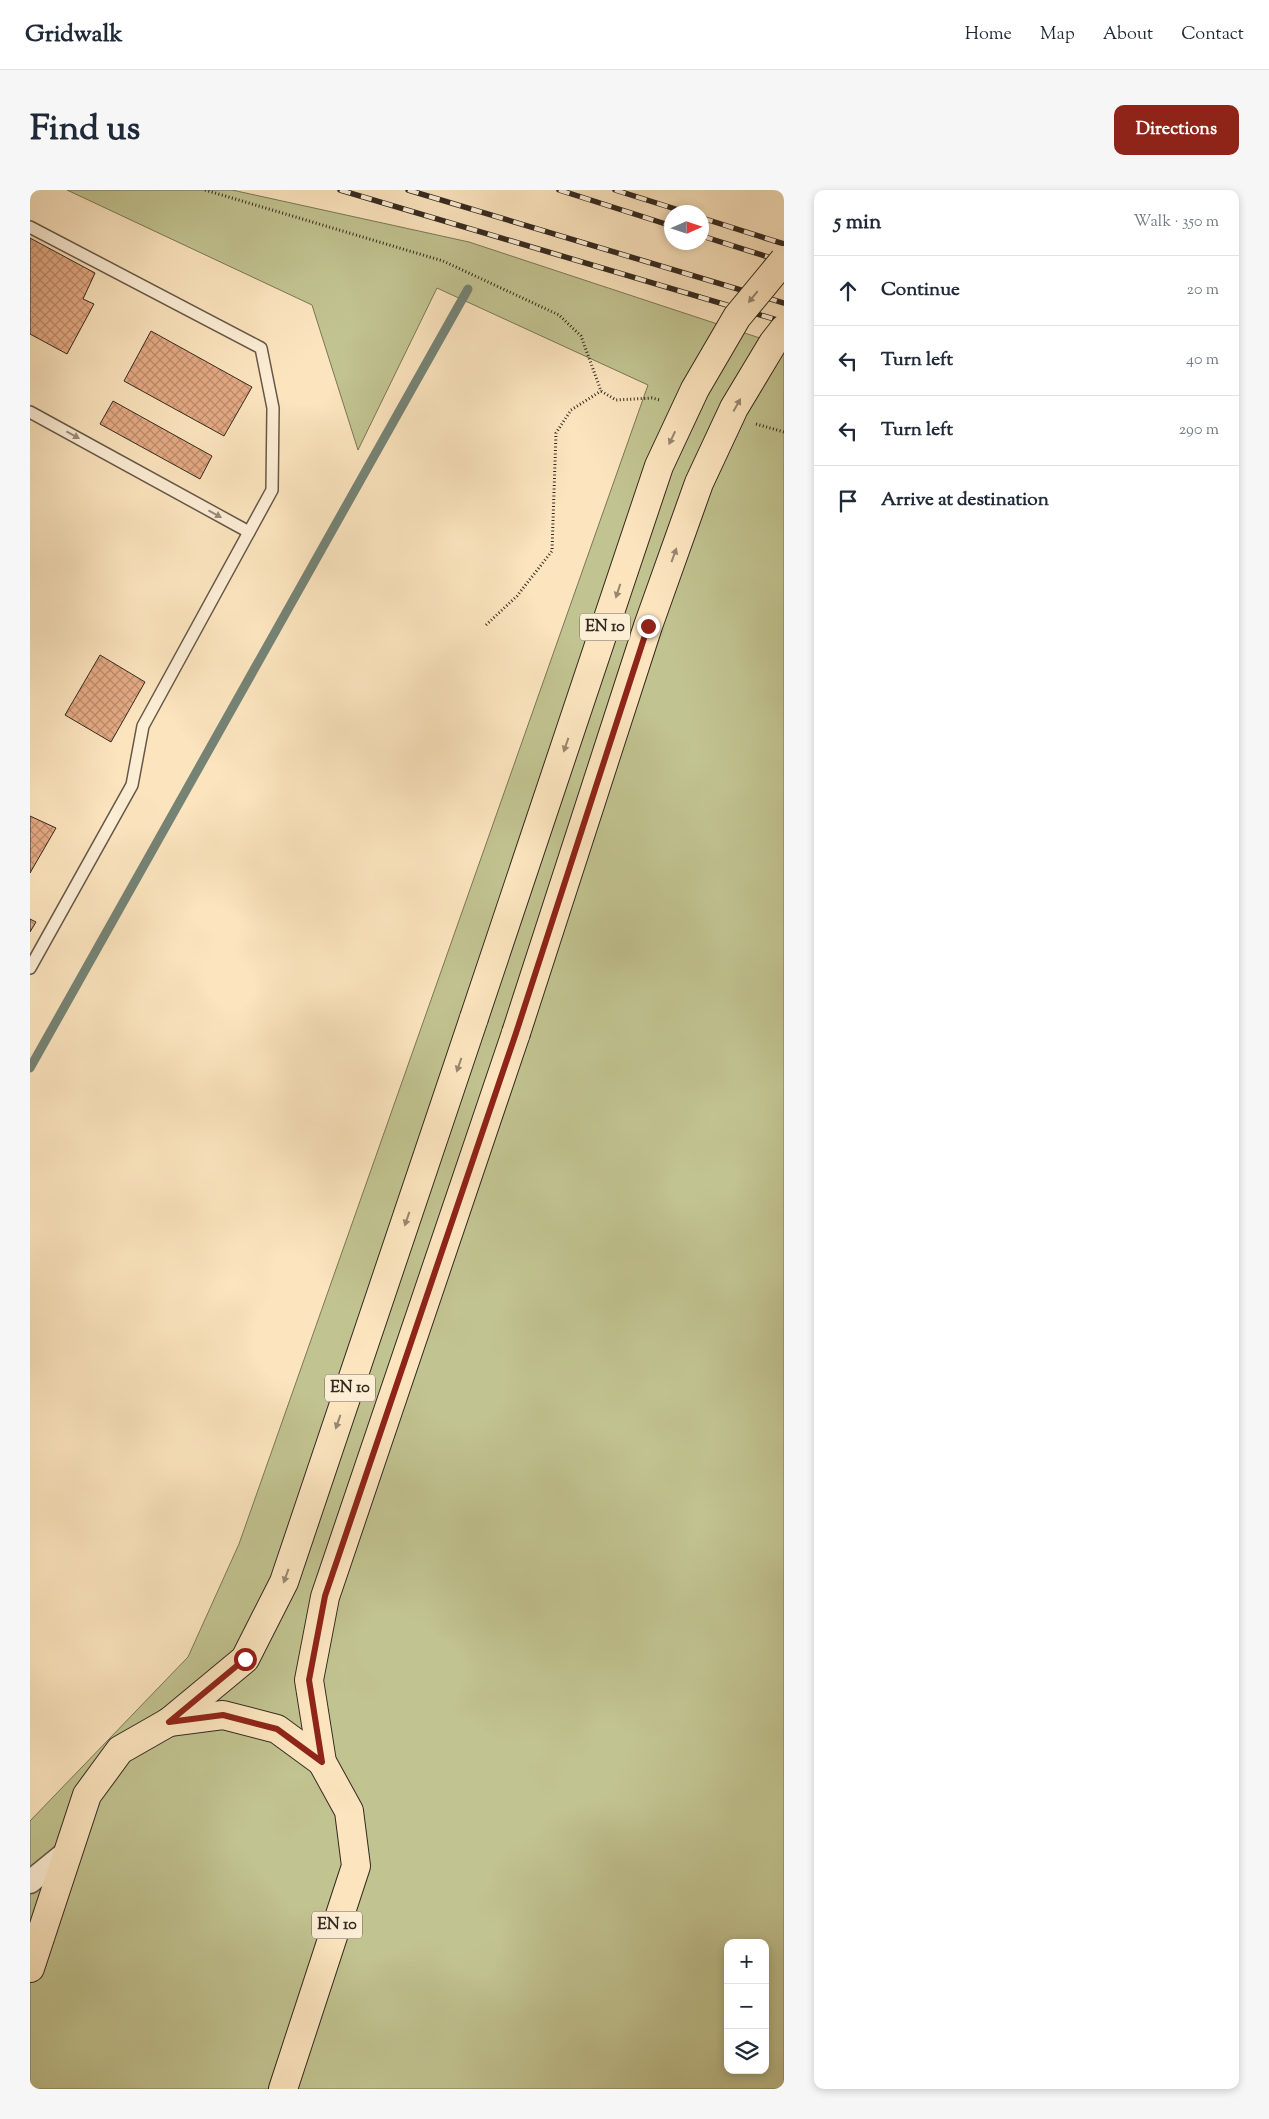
<!DOCTYPE html>
<html lang="en">
<head>
<meta charset="utf-8">
<style>
	:root { --surface:#fff; --page:#f6f6f7; --text:#1f2937; --muted:#747a83; --line:#e0e1e3; --accent:#8f2418 }
	body { margin:0; font-family:"Sorts Mill Goudy",serif; background:var(--page); color:var(--text) }
	.controls { position:absolute; right:15px; bottom:15px; display:grid; overflow:hidden; border-radius:10px; box-shadow:0 2px 8px #0003 }
	.controls button { width:45px; height:45px; display:grid; place-items:center; padding:0; border:0; border-bottom:1px solid var(--line); background:var(--surface); color:var(--text); font:25px sans-serif }
	.compass { position:absolute; left:634px; top:15px; width:45px; height:45px; border-radius:50%; background:var(--surface); box-shadow:0 2px 8px #0003; rotate:87deg }
	.stop { position:absolute; width:15px; height:15px; margin:-11px; border:4px solid #8f2418; border-radius:50%; background:#fff }
	.stop.end { background:#8f2418; border-color:#fff; box-shadow:0 1px 5px #0008 }
	.list { margin:0; padding:0; list-style:none }
	h2 { display:flex; justify-content:space-between; align-items:center; height:65px; margin:0; padding:0 20px; font-size:21px }
	h2 small { font-size:16px; font-weight:400; color:var(--muted) }
	.list li { display:grid; grid-template-columns:32px 1fr auto; gap:15px; align-items:center; box-sizing:border-box; height:70px; padding:0 20px; border-top:1px solid var(--line) }
	.list b { display:block; font-size:19px; white-space:nowrap }
	.list em { font-size:16px; font-style:normal; color:var(--muted) }
	.icon { flex:none; width:28px; height:28px; fill:none; stroke:currentColor; stroke-width:2; stroke-linecap:round; stroke-linejoin:round }
	.map { position:relative; flex:none; width:754px; height:1899px; overflow:hidden; border-radius:10px }
	header { display:flex; align-items:center; gap:30px; box-sizing:border-box; height:70px; padding:0 25px; background:var(--surface); border-bottom:1px solid var(--line) }
	header strong { font-size:24px }
	nav { display:flex; gap:28px; margin-inline-start:auto; font-size:18px }
	.intro { display:flex; align-items:center; justify-content:space-between; box-sizing:border-box; height:120px; padding:0 30px }
	h1 { margin:0; font-size:35px }
	.button { padding:12px 22px; border-radius:10px; background:var(--accent); color:#fff; font-size:18px; font-weight:700 }
	main { display:flex; gap:30px; padding:0 30px }
	aside { flex:1; background:var(--surface); border-radius:10px; box-shadow:0 2px 8px #0003 }
	.map>svg:first-child { display:block }
	.grass { fill:#c1c390; stroke:#7b7658; fill-rule:evenodd }
	.lines { fill:none; stroke-linecap:round; stroke-linejoin:round }
	.stream { stroke:#758375; stroke-width:9 }
	.building { fill:url(#building-cross-hatch); stroke:#352a20 }
	.service-casing { stroke:#665848; stroke-width:14 }
	.minor-casing { stroke:#665848; stroke-width:25 }
	.primary-casing { stroke:#352a20; stroke-width:30 }
	.path { stroke:#352a20; stroke-width:3; stroke-dasharray:1 2.5; stroke-linecap:butt }
	.service { stroke:#fcedd5; stroke-width:11 }
	.minor { stroke:#fcedd5; stroke-width:22 }
	.primary { stroke:#fbe4be; stroke-width:28 }
	.rail-casing { stroke:#352a20; stroke-width:5.5 }
	.rail { stroke:#fcedd5; stroke-width:4; stroke-dasharray:11; stroke-linecap:butt }
	.primary-bridge-casing { stroke:#352a20; stroke-width:30; stroke-linecap:butt }
	.primary-bridge { stroke:#fbe4be; stroke-width:28 }
	.oneway { fill:#98876f }
	.oneway2 { fill:#988c7a }
	.route { stroke:#8f2418; stroke-width:6 }
	.labels { text-anchor:middle; dominant-baseline:central; stroke-width:4; stroke-linejoin:round; paint-order:stroke }
	.shield { fill:#fcedd5; stroke:#716456; stroke-width:1 }
	.shield-label { font-size:16px; font-weight:bold; fill:#352a20 }
</style>
</head>
<body>
<header>
<strong>Gridwalk</strong>
<nav><a>Home</a><a>Map</a><a>About</a><a>Contact</a></nav>
</header>
<div class="intro"><h1>Find us</h1><a class="button">Directions</a></div>
<main>
<div class="map">
<svg width="754" height="1899" viewBox="0 0 754 1899">
	<defs>
		<pattern id="building-cross-hatch" width="8" height="8" patternUnits="userSpaceOnUse" patternTransform="scale(1.25)"><rect width="8" height="8" fill="#e5aa84"/><path d="M0 0l8 8M0 8l8-8" fill="none" stroke="#ba8b6c"/></pattern>
	</defs>
	<rect width="100%" height="100%" fill="#fbe4be"/>
	<filter id="stains"><feTurbulence type="fractalNoise" baseFrequency=".004" numOctaves="4"/><feColorMatrix values="0 0 0 0 .2 0 0 0 0 .09 0 0 0 0 .02 0 0 0 .5 -.17"/></filter>
	<radialGradient id="worn" r=".72"><stop offset=".6" stop-color="#630" stop-opacity="0"/><stop offset="1" stop-color="#630" stop-opacity=".3"/></radialGradient>
	<path class="grass" d="M 37,0 L 202,0 L 439,52 L 754,156 L 754,1899 L 0,1899 L 0,1631 L 158,1467 L 209,1354 L 618,195 L 407,98 L 328,260 L 282,115 ZM 698,1753 L 735,1753 L 735,1880 L 698,1880 Z"/>
	<g class="lines">
		<polyline class="stream" points="0,878 438,99"/>
	</g>
	<g class="building">
		<polygon points="0,48 65,83 53,109 64,114 37,164 0,144"/>
		<polygon points="121,141 222,197 194,246 94,191"/>
		<polygon points="83,211 182,266 170,289 70,234"/>
		<polygon points="70,465 115,492 81,552 35,525"/>
		<polygon points="0,626 26,638 0,683"/>
		<polygon points="0,729 6,732 0,742"/>
	</g>
	<g class="lines">
		<defs>
			<g id="service">
				<polyline points="0,37 231,158 243,218 242,300 113,536 102,595 0,778"/>
				<polyline points="0,222 219,342"/>
			</g>
			<polyline id="minor" points="0,1692 38,1661"/>
			<g id="primary">
				<polyline points="139,1532 193,1525 247,1539 292,1572"/>
				<polyline points="0,1778 57,1605 90,1560 139,1532 215,1469 254,1392 444,828"/>
				<polyline points="253,1899 326,1676 319,1621 292,1572 279,1490 295,1407 486,843"/>
			</g>
		</defs>
		<use href="#service" class="service-casing"/>
		<use href="#minor" class="minor-casing"/>
		<use href="#primary" class="primary-casing"/>
		<g class="path">
			<polyline points="175,0 413,71 529,125 551,146 571,201 586,210 622,208 630,210"/>
			<polyline points="726,234 754,242"/>
			<polyline points="456,435 487,406 522,361 526,243 541,220 571,201"/>
		</g>
		<use href="#service" class="service"/>
		<use href="#minor" class="minor"/>
		<use href="#primary" class="primary"/>
		<defs>
			<g id="rail">
				<polyline points="310,0 754,132"/>
				<polyline points="378,0 754,113"/>
				<polyline points="529,0 642,36"/>
				<polyline points="585,0 655,22"/>
				<polyline points="672,28 754,54"/>
				<polyline points="672,46 754,72"/>
			</g>
		</defs>
		<use href="#rail" class="rail-casing"/>
		<use href="#rail" class="rail"/>
		<defs>
			<g id="primary-bridge">
				<polyline points="444,828 629,276 665,199 707,127 754,70"/>
				<polyline points="486,843 618,436 669,293 704,218 743,153 754,139"/>
			</g>
		</defs>
		<use href="#primary-bridge" class="primary-bridge-casing"/>
		<use href="#primary-bridge" class="primary-bridge"/>
	</g>
	<defs><path id="oneway-solid" d="M-6-.8H1V-3.2L6.5 0L1 3.2V.8H-6Z" transform="scale(1.25)"/></defs>
	<g class="oneway">
		<use href="#oneway-solid" transform="translate(723 107) rotate(129)"/>
		<use href="#oneway-solid" transform="translate(707 215) rotate(-61)"/>
		<use href="#oneway-solid" transform="translate(642 248) rotate(115)"/>
		<use href="#oneway-solid" transform="translate(644 365) rotate(-70)"/>
		<use href="#oneway-solid" transform="translate(588 401) rotate(108)"/>
		<use href="#oneway-solid" transform="translate(536 555) rotate(109)"/>
		<use href="#oneway-solid" transform="translate(429 875) rotate(109)"/>
		<use href="#oneway-solid" transform="translate(377 1029) rotate(109)"/>
		<use href="#oneway-solid" transform="translate(308 1232) rotate(109)"/>
		<use href="#oneway-solid" transform="translate(256 1386) rotate(110)"/>
	</g>
	<g class="oneway2">
		<use href="#oneway-solid" transform="translate(43 245) rotate(29)"/>
		<use href="#oneway-solid" transform="translate(185 324) rotate(29)"/>
	</g>
	<g class="lines">
		<polyline class="route" points="215,1469 139,1532 193,1525 247,1539 292,1572 279,1490 295,1406 486,843 618,436"/>
	</g>
	<g class="labels">
		<g class="shield">
			<rect x="550" y="423.5" width="50" height="27" rx="4"/>
			<rect x="295" y="1184.5" width="50" height="27" rx="4"/>
			<rect x="282" y="1721.5" width="50" height="27" rx="4"/>
		</g>
		<g class="shield-label">
			<text x="575" y="437">EN 10</text>
			<text x="320" y="1198">EN 10</text>
			<text x="307" y="1735">EN 10</text>
		</g>
	</g>
	<rect width="100%" height="100%" filter="url(#stains)"/>
	<rect width="100%" height="100%" fill="url(#worn)"/>
</svg>
<div class="controls">
<button>+</button>
<button>−</button>
<button><svg class="icon" aria-label="layers" viewBox="0 0 24 24"><path d="M12 4l9 5-9 5-9-5zM3 14l9 5 9-5"/></svg></button>
</div>
<svg class="compass" viewBox="-18 -18 36 36"><path d="M0-13l5 13h-10z" fill="#e53935"/><path d="M0 13l5-13h-10z" fill="#747a83"/></svg>
<div class="stop" style="left:215px;top:1469px"></div>
<div class="stop end" style="left:618px;top:436px"></div>
</div>
<aside>
<h2>5 min<small>Walk · 350 m</small></h2>
<ul class="list">
<li><svg class="icon" aria-label="ahead" viewBox="0 0 24 24"><path d="M12 20V5M6 11l6-6 6 6"/></svg><div><b>Continue</b></div><em>20 m</em></li>
<li><svg class="icon" aria-label="left" viewBox="0 0 24 24"><path d="M17 20v-9H6M10 6l-5 5 5 5"/></svg><div><b>Turn left</b></div><em>40 m</em></li>
<li><svg class="icon" aria-label="left" viewBox="0 0 24 24"><path d="M17 20v-9H6M10 6l-5 5 5 5"/></svg><div><b>Turn left</b></div><em>290 m</em></li>
<li><svg class="icon" aria-label="arrive" viewBox="0 0 24 24"><path d="M6 21V4h12l-3 4 3 4H6"/></svg><div><b>Arrive at destination</b></div></li>
</ul>
</aside>
</main>
</body>
</html>
